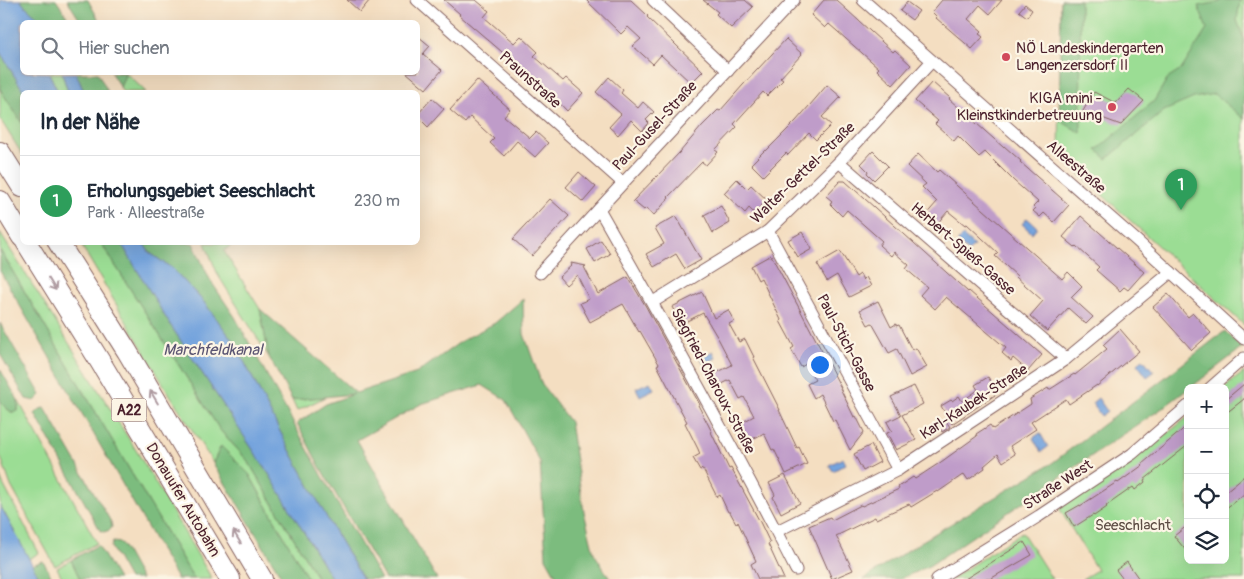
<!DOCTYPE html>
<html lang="de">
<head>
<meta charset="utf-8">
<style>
	:root { --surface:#fff; --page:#f2f2f3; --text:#1f2937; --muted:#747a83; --line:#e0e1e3; --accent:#ea580c }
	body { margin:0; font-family:Pangolin,sans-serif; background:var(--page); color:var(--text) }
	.controls { position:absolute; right:15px; bottom:15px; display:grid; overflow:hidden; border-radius:8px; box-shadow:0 5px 20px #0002 }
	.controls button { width:45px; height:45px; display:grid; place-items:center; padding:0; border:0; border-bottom:1px solid var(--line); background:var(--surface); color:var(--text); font:25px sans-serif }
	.you { position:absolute; left:819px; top:364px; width:18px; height:18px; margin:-12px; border:4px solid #fff; border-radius:50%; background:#1a73e8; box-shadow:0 0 0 8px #1a73e833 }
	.badge { display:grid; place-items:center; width:32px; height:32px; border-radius:50%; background:var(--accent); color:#fff; font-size:16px; font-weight:700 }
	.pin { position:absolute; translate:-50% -41px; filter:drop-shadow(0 1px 2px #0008) }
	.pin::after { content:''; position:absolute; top:26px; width:18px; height:15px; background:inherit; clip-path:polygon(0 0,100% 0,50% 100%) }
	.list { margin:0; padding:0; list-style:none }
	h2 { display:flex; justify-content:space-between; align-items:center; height:65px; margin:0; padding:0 20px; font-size:21px }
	h2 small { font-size:16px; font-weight:400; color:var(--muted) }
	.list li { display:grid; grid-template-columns:32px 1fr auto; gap:15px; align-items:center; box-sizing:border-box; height:90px; padding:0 20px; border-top:1px solid var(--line) }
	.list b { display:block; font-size:19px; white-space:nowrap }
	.list p { margin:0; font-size:16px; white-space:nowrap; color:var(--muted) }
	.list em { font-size:16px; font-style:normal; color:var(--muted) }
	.icon { flex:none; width:28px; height:28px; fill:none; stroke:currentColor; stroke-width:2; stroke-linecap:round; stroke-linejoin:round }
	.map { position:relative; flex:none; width:1244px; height:579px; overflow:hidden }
	.search { position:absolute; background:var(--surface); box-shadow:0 5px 20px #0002; left:20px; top:20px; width:400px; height:55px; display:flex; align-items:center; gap:12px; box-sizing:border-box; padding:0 18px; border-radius:8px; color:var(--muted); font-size:19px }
	.panel { position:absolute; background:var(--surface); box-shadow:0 5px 20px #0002; left:20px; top:90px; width:400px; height:155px; border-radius:8px }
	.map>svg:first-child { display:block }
	.green { fill:#9bdd94; stroke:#727e60 }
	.forest { fill:#7cbc7e; stroke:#636e54 }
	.water { fill:#73a3dd; stroke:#5e6184 }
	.building { fill:#bf9cc9 }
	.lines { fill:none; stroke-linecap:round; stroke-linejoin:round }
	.street-casing { stroke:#866260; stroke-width:13 }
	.highway-casing { stroke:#866260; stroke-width:22 }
	.street { stroke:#fff; stroke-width:11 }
	.highway { stroke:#fff; stroke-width:20 }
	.oneway { stroke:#ae9aa0 }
	.poi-dot { fill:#d1495b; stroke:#fcf5e5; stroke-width:2 }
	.labels { text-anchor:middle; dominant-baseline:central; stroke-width:4.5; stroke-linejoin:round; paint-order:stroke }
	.shield { fill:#fcf5e5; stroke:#7f5f63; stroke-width:1 }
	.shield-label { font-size:14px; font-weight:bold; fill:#4a1f2b }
	.poi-label { font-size:15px; fill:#4a1f2b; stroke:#fcf5e5; text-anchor:start }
	.street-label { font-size:15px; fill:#4a1f2b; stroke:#fcf5e5 }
	.park-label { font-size:15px; fill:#5e4e45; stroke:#fcf5e5 }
	.water-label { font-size:16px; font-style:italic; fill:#5a5472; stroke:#fcf5e5 }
</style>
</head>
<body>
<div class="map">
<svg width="1244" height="579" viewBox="0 0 1244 579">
	<rect width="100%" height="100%" fill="#fcf5e5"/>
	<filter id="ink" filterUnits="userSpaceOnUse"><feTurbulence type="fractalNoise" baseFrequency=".02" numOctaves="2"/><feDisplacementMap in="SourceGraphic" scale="10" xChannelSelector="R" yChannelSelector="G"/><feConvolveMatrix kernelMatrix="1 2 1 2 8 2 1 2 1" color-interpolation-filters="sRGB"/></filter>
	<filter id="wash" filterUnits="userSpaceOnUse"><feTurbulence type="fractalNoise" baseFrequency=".0096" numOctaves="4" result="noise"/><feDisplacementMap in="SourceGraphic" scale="20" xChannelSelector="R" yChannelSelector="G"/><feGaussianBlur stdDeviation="1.12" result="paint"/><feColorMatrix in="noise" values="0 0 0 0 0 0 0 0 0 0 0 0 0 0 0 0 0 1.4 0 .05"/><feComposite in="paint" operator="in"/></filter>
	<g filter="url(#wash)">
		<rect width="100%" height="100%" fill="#f4dec1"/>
		<g class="green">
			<polygon points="1061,0 1244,0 1244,325 1059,155"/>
			<polygon points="49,73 62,73 68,92 58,92"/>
			<polygon points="126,73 146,92 123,92 120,87"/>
			<polygon points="0,89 22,123 22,154 0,119"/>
			<polygon points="0,233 139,455 212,579 194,579 0,250"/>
			<polygon points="80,243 101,243 220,430 248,461 318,579 308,579 249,474 221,446 213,463 165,387"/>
			<polygon points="205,243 234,243 224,251 260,309 269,357 218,275"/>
			<polygon points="1244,372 1244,579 1082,579 1097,570 1059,508 1135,459 1188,417 1188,560 1225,560 1225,388 1224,388"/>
			<polygon points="327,396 297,411 292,400"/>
			<polygon points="18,400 97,543 55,566 11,486 0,455 0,402 11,412 18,411"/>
			<polygon points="0,477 3,484 39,553 29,559 0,505"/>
			<polygon points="1022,532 1052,579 951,579"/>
			<polygon points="71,560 80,579 63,579 57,568"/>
		</g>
		<g class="forest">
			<polygon points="21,0 56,0 71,22 43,22 22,3"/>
			<polygon points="67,0 88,0 100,22 81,22"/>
			<polygon points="1061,0 1080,0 1081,133 1059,120"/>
			<polygon points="1220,0 1240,0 1237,20 1244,39 1244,119 1214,94 1194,98 1164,111 1107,159 1097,150 1154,101 1167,79 1181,70 1207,29 1198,6 1220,2"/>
			<polygon points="0,52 24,92 22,92 22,123 0,89"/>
			<polygon points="76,73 98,73 108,92 84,92"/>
			<polygon points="111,73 126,73 120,87"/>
			<polygon points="101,243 121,243 169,323 269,474 332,579 318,579 248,461 220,430"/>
			<polygon points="143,243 193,243 210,280 235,317 339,506 381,579 363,579 331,525 286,443 234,342 203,301 173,269 150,253"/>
			<polygon points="0,250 194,579 177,579 0,271"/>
			<polygon points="523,299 524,334 542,385 570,422 584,512 594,553 610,579 558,579 546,558 540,462 506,400 482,385 421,404 357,440 437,579 385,579 320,467 297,423 326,404 354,394 292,400 269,357 260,309 356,393 417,373 463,340 495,323"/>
			<polygon points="0,323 41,395 35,401 26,399 0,354"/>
			<polygon points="1225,331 1242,348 1190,388 1188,388 1188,389 1164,407 929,566 900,579 864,579 919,543 1052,463 1150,389"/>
			<polygon points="0,369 18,400 18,411 11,412 0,402"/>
			<polygon points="45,408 111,522 112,527 110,530 104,532 100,530 35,414 40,409"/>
			<polygon points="221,446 249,474 308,579 283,579 213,463"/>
			<polygon points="113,542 121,543 141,579 129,579 111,547"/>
			<polygon points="98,545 118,579 80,579 71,560"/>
			<polygon points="43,561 53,579 40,579 32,565"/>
		</g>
		<g class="water">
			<polygon points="0,0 21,0 22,3 43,22 22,22 22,72 49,73 58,92 24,92 0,52"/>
			<polygon points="62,73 76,73 84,92 68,92"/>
			<polygon points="1027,218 1037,227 1032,233 1022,224"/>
			<polygon points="963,236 974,246 968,252 957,242"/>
			<polygon points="121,243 143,243 150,253 173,269 203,301 234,342 286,443 331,525 363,579 332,579 269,474 169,323"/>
			<polygon points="713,351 716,358 704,364 701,358"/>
			<polygon points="1143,359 1154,372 1147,377 1137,364"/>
			<polygon points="650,382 654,389 640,396 636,388"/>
			<polygon points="1098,398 1107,411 1101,416 1092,403"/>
			<polygon points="1040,433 1048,447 1041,452 1033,438"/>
			<polygon points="843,458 846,464 833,471 829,465"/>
			<polygon points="0,505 40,579 0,579"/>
		</g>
		<g id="blocks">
			<g class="building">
				<polygon points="347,0 370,0 360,12"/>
				<polygon points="444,0 476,0 489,11 484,17 514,43 521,36 538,52 534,56 563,81 566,78 583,93 567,111 551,94 459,15 460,14"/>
				<polygon points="586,0 631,0 648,16 647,17 703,71 691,83 661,55 653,64 633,46 641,39 628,27 621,34"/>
				<polygon points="703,0 745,0 753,7 731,28 716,14 718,12"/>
				<polygon points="824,0 836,0 893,52 895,50 911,65 893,85 877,70 879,68 829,24 825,28 811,15"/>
				<polygon points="942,0 1002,0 990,14 980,5 968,19 982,31 979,34 983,37 972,49 936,18 937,17 932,12"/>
				<polygon points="907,2 919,11 912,20 900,11"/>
				<polygon points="1025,4 1032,10 1027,17 1019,11"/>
				<polygon points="418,36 430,46 423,54 442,70 426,89 406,72 418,72"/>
				<polygon points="786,39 802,54 780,78 783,80 767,96 763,92 734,124 737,127 715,150 718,152 706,165 702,162 668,197 669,198 654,215 646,208 644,210 633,201 680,152 702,126 718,110 720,111 743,85"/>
				<polygon points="609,77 623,90 621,93 638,108 643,102 654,112 646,120 649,123 642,131 631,120 618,135 609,127 621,114 596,92"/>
				<polygon points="477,80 510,109 504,116 530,138 536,132 548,143 535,157 517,141 504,156 490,143 494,139 470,117 465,123 450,110"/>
				<polygon points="932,82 950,98 949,99 1003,147 1004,146 1021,161 1020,162 1069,205 1054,222 1044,213 1040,217 1033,211 1035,209 1033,207 1038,202 1014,181 985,152 979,157 958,136 954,141 935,124 938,121 915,101"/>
				<polygon points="827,85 841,97 822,117 831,125 816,140 809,133 788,155 786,153 763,176 751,164 765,150 766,151 796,121 816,98"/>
				<polygon points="1129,89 1144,101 1121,125 1083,111 1094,92 1116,103"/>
				<polygon points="432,98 444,109 428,127 418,117 418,114"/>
				<polygon points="873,151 888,166 874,180 867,173 868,171 861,164"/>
				<polygon points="918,154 937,172 939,170 1062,279 1068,272 1082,286 1071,297 1093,317 1086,324 1068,308 1047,331 1030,316 1043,301 1016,277 1017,276 995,256 998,253 967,224 965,225 948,211 935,226 924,217 937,202 922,187 926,184 907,166"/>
				<polygon points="579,172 596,187 583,202 566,187"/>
				<polygon points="737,179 747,189 751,185 767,200 754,213 749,208 745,213 724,193"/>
				<polygon points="840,181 845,181 914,243 968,292 969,291 1042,355 1028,371 1013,358 1011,361 1002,353 1006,348 946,297 935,309 920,295 927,287 906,269 909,265 894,252 891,256 879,245 882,241 847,210 842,216 830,204 832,201 826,196"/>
				<polygon points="550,199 569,216 532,256 513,239"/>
				<polygon points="721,206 730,223 713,233 704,215"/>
				<polygon points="676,216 701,260 685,269 676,254 654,267 646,254 664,244 655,228"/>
				<polygon points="1081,216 1144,272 1128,290 1124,287 1120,291 1096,270 1099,267 1076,246 1075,247 1063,237"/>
				<polygon points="802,232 812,249 798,257 788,240"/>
				<polygon points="601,240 610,254 595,263 587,249"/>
				<polygon points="840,251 856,277 860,274 863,280 866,277 871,286 849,297 837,275 827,281 817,264"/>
				<polygon points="771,255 824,355 841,388 840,388 854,417 856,416 864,432 850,450 835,420 833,421 820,394 814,398 807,384 815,380 806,364 801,367 791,349 794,347 780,321 781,320 761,278 758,280 751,266"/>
				<polygon points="571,263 586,266 584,267 598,294 628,277 645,305 700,405 698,405 712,432 711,432 729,469 731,468 760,522 770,543 768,544 784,579 758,579 751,564 756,561 738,522 736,523 730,512 728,512 720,495 717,497 703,469 700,470 693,458 700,454 698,449 685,423 687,422 657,365 659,364 640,331 639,332 623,304 590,322 580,303 589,299 577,275 566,285 559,277 572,265"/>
				<polygon points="702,292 714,318 728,310 734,321 729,324 739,342 745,339 754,357 753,357 780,410 779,410 797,448 799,447 807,464 786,474 774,449 772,450 764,433 747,442 740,429 741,423 754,416 744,397 740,399 730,380 718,386 712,375 732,365 719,340 703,313 681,324 672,307"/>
				<polygon points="1168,294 1188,317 1193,313 1211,333 1192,350 1153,307"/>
				<polygon points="878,301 891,327 896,324 896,326 899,325 912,350 916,348 927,367 910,376 897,349 889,353 872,323 868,325 860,310"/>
				<polygon points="1120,329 1139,351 1097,386 1097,385 1069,404 1066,399 1031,422 1036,429 1010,446 1015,454 1003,462 998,454 984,466 985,468 968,480 964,474 938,492 937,491 911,507 909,504 876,519 875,517 836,536 853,570 832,579 809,526 830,517 832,520 861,505 862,506 899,489 898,487 913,477 915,479 941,462 977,436 976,434 990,425 993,429 1031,404 1030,399 1048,388 1049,390 1074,374 1075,375 1107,349 1103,345"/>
				<polygon points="988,377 998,393 952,424 941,406 951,400 952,401 959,396 962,401 978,390 975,385"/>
				<polygon points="1244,384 1244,399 1225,414 1225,400"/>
				<polygon points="914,386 923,404 902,415 916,440 896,450 887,433 892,431 887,422 901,415 891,397"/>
				<polygon points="946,421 950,427 942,432 939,426"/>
				<polygon points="1188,425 1188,445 1144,480 1145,482 1135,490 1133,487 1106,506 1107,507 1094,516 1093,515 1074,527 1066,513 1080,505 1080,506 1117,482 1118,483 1143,465 1142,464"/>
				<polygon points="871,445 880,462 863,471 854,454"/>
				<polygon points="785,475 800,503 781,513 773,497 775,495 769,483"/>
				<polygon points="1244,476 1244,494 1225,509 1225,492"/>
				<polygon points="1188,525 1188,553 1174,536"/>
				<polygon points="1024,542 1032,555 990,579 965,579"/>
				<polygon points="1127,562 1139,579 1123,579 1116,570"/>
			</g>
		</g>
	</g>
	<g filter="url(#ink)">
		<use href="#blocks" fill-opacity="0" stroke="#866260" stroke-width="1"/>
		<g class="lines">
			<defs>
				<g id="street">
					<polyline points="417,0 623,183"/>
					<polyline points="653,0 728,71"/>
					<polyline points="863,0 1137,241 1244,339"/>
					<polyline points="839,162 1066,359"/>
					<path d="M 599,209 C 667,328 734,448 796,570"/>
					<polyline points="768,231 898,470"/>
					<polyline points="540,273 623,183 794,0"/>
					<polyline points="653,302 768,231 839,162 932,61"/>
					<polyline points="1210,388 1244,358"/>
					<polyline points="777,531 898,470 980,416 1066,359 1171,272"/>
					<polyline points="937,579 1039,516 1132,454 1188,406"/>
				</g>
				<g id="highway">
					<polyline points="0,152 22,187"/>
					<polyline points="0,201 22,237"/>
					<polyline points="26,242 101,363 230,579"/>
					<polyline points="58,242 127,351 262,579"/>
				</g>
			</defs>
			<use href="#street" class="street-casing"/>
			<use href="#highway" class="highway-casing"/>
			<use href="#street" class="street"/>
			<use href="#highway" class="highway"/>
		</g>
		<defs><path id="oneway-shaft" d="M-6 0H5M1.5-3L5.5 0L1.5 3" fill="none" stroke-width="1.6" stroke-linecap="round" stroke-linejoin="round" transform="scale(1.25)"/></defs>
		<g class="oneway">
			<use href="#oneway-shaft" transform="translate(52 284) rotate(58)"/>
			<use href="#oneway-shaft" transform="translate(154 397) rotate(-121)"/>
			<use href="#oneway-shaft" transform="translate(237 537) rotate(-121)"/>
		</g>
	</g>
	<g class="poi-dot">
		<circle cx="1006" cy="57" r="5"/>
		<circle cx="1112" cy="107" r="5"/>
	</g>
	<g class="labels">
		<rect class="shield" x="111.5" y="398.5" width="35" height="23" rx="4"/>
		<g class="shield-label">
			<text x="129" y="410">A22</text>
		</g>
		<g class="poi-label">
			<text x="1016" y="48">NÖ Landeskindergarten<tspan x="1016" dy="17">Langenzersdorf II</tspan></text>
			<text x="1102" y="98" text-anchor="end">KIGA mini -<tspan x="1102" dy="17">Kleinstkinderbetreuung</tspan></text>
		</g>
		<g class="street-label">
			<text transform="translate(530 80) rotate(42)">Praunstraße</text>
			<text transform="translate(655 126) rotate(-47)">Paul-Gusel-Straße</text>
			<text transform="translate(1076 167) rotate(41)">Alleestraße</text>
			<text transform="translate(803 173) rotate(-44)">Walter-Gettel-Straße</text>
			<text transform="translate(963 249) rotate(41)">Herbert-Spieß-Gasse</text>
			<text transform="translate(846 343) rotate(62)">Paul-Stich-Gasse</text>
			<text transform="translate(713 381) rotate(62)">Siegfried-Charoux-Straße</text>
			<text transform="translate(974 402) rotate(-33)">Karl-Kaubek-Straße</text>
			<text transform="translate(1058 485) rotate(-33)">Straße West</text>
			<text transform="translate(183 500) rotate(59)">Donauufer Autobahn</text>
		</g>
		<g class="park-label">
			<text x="1133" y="525">Seeschlacht</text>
		</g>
		<g class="water-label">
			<text x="213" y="350">Marchfeldkanal</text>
		</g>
	</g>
</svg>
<div class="controls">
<button>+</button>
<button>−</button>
<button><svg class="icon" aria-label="locate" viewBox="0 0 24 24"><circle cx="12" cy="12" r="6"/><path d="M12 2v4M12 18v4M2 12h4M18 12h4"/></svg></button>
<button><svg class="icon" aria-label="layers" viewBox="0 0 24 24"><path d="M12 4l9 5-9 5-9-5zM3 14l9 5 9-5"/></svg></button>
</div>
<div class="you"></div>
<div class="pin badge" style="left:1181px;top:210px;background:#2e9e5b">1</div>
<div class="search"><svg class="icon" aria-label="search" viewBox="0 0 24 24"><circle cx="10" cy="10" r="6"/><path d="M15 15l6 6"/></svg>Hier suchen</div>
<section class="panel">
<h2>In der Nähe<small></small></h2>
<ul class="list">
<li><span class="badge" style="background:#2e9e5b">1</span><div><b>Erholungsgebiet Seeschlacht</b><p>Park · Alleestraße</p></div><em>230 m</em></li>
</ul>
</section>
</div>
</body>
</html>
